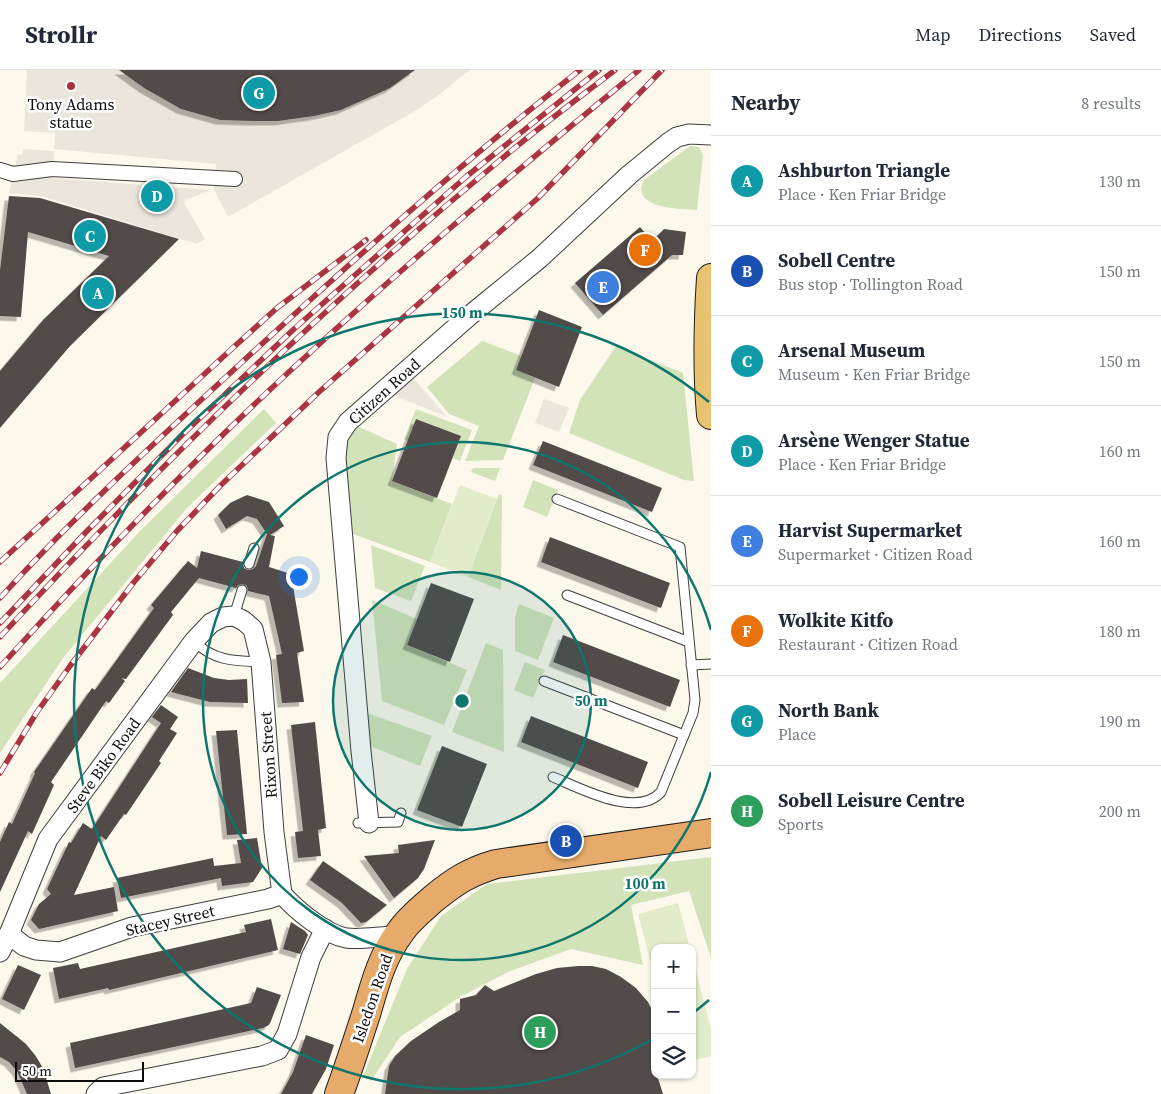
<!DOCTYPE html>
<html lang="en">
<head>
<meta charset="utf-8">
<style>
	:root { --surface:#fff; --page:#f2f2f3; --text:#1f2937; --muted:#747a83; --line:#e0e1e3; --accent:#111827 }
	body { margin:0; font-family:"Source Serif 4",serif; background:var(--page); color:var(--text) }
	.controls { position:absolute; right:15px; bottom:15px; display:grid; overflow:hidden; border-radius:10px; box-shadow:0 1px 4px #0004 }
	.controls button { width:45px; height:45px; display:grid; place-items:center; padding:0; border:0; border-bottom:1px solid var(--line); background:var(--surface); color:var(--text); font:25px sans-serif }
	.scale { position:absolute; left:15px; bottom:12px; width:129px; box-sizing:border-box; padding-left:5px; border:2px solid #0b0b0b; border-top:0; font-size:14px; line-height:18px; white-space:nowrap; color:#0b0b0b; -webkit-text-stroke:4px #fff; paint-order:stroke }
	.you { position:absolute; left:298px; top:506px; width:18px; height:18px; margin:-12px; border:4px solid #fff; border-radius:50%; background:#1a73e8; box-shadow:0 0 0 8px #1a73e833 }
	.badge { display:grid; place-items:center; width:32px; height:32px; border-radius:50%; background:var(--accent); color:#fff; font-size:16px; font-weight:700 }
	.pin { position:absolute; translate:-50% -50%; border:2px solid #fff; box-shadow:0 1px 5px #0006 }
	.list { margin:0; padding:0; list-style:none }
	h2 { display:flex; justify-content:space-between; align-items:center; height:65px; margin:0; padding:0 20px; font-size:21px }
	h2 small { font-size:16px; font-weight:400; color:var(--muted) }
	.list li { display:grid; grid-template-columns:32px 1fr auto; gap:15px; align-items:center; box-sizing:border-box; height:90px; padding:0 20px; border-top:1px solid var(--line) }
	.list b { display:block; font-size:19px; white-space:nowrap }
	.list p { margin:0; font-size:16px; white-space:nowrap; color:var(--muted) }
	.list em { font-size:16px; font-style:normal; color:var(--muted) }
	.icon { flex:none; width:28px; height:28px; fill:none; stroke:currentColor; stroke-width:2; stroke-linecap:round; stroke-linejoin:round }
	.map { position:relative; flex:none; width:711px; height:1024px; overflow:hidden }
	header { display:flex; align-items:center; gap:30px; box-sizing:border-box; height:70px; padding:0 25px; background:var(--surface); border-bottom:1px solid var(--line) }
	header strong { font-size:24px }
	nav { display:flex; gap:28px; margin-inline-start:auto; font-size:18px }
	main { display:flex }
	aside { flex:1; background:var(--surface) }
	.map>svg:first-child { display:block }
	.green { fill:#d2e3ba }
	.pitch { fill:#e2ebca }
	.plaza { fill:#ebe6dc }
	.building { fill:#534c49; filter:url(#shadow) }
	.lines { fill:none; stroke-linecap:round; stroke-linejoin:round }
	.service-casing { stroke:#3e3e3e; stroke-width:11 }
	.pedestrian-casing { stroke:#3e3e3e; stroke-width:16 }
	.minor-casing { stroke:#3e3e3e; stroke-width:21 }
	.primary-casing { stroke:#1c1c1c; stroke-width:30 }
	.trunk-casing { stroke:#1c1c1c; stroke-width:30 }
	.service { stroke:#fff; stroke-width:9 }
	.pedestrian { stroke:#fff; stroke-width:14 }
	.minor { stroke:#fff; stroke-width:19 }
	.primary { stroke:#e9c270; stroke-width:28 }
	.trunk { stroke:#e6ab6a; stroke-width:28 }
	.rail-casing { stroke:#ab3443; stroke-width:5.5 }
	.rail { stroke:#fff; stroke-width:4; stroke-dasharray:11; stroke-linecap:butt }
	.ring { fill:none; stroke:#0f766e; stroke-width:2.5 }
	.poi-dot { fill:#ab3443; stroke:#fff; stroke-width:2 }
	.labels { text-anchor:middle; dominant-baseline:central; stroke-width:5; stroke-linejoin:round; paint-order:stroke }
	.poi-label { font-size:16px; fill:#0b0b0b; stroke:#fff }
	.street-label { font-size:16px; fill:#0b0b0b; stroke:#fff }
	.centre { fill:#0f766e; stroke:#fff; stroke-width:2.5 }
	.ring-label { font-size:15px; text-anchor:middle; font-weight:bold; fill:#0f766e; stroke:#fff; stroke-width:5; stroke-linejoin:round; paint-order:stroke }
</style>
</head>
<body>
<header>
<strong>Strollr</strong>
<nav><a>Map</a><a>Directions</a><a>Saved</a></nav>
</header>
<main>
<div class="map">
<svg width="711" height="1024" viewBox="0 0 711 1024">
	<defs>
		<filter id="shadow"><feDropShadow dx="-4.5" dy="4.5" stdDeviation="0" flood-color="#0004"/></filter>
	</defs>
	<rect width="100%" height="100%" fill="#fdf8ec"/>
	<g class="green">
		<path d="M 690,76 L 699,77 L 703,85 L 697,140 C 682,139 629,139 644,110 Z"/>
		<polygon points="482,271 522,286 517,300 535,308 503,390 465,391 479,356 449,344 427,317"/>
		<polygon points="616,276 683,303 694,411 684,410 569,363 580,330"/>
		<polygon points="264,339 276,353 187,438 63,588 0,683 0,613 140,461"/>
		<polygon points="416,339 472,360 460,391 453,388 461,366 442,359 437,370 432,368 436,356 416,349 408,371 404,369"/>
		<polygon points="348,352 397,374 392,411 452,434 430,492 342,460 343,370"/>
		<polygon points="473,398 500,398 495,411 471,402"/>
		<polygon points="533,410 558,420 547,447 523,437"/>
		<polygon points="499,424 502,425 501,520 468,507"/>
		<polygon points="371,475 425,496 411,531 375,518"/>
		<polygon points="372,530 417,549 407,575 467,600 444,655 382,631"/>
		<polygon points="519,534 554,548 538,590 515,581 515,547"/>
		<polygon points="486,573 503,580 504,682 452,662"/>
		<polygon points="525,592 545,600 533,628 514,620"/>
		<polygon points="364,642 432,666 420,696 367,675"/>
		<polygon points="711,787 711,888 689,821 631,835 643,895 571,879 508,902 460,927 400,967 371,1011 363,1006 407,899 441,846 487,814"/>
	</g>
	<g class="pitch">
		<polygon points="460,415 497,429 468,507 430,492"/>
		<polygon points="678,833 690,878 655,878 655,909 638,844"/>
		<polygon points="692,887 711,959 711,986 692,991"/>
	</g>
	<g class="plaza">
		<polygon points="27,0 121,0 144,18 181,39 220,50 252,51 278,51 314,46 341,40 390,18 415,0 470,0 436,27 415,41 228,147 214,120 216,94 54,79 55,63 24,61"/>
		<polygon points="23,79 54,81 52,108 211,120 183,131 205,169 197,174 41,126 9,123 18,84 22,85"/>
		<polygon points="407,301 447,347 383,321"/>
		<polygon points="544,329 569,338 559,362 535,353"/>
	</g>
	<g class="building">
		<polygon points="119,0 415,0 390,18 341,40 314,46 278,51 252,51 220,50 181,39 144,18"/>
		<polygon points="9,126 40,128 179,169 70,276 0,358 0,301 43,250 109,186 28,162 21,247 0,246 0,200"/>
		<polygon points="640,157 652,171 664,159 686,162 683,185 672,185 603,245 575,213"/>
		<polygon points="539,240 582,257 559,317 516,300"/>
		<polygon points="416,349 461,366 437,428 392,411"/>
		<polygon points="543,371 662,418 652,442 533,395"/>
		<polygon points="247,425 269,432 284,456 270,465 275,466 269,497 291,504 304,581 297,583 304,632 282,633 276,585 282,584 269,526 248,521 247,516 243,514 238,515 236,518 199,508 171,542 173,545 126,609 121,608 125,611 109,633 106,631 51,712 54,715 32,764 28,761 0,822 0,772 9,752 12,754 35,703 34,702 92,618 95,620 154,538 151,535 188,491 197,498 201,481 243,492 244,498 248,500 253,499 256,496 267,464 257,449 247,446 226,459 218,445 230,433"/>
		<polygon points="550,467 670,513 661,538 541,492"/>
		<polygon points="431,513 474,529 450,592 407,575"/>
		<polygon points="563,565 680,610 670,637 553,592"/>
		<polygon points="188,598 214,608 229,610 247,609 248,633 210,632 171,622"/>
		<polygon points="161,635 178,647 170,659 177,663 159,691 161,693 126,745 124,744 106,770 101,766 74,825 114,817 118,841 39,859 31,850 39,834 51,824 47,819 69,772 71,773 83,753 92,759 161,653 152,647"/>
		<polygon points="531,646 648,692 638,718 521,672"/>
		<polygon points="315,652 326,758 318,760 321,786 298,788 295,762 303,761 291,655"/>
		<polygon points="237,660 247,764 227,765 216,661"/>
		<polygon points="442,676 487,694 462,757 417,740"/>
		<polygon points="257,768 262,798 253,812 222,816 221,808 121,828 117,808 213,788 214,796 241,793 237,770"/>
		<polygon points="435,770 424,799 418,808 394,828 364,786 399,783 398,775"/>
		<polygon points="323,791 387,835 366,852 361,853 342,833 310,810"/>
		<polygon points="271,849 278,880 109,920 108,918 59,929 53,898 78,893 80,899 246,862 244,855"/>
		<polygon points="291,852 305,861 308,865 300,884 283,879"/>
		<polygon points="18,895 41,905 24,940 2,929"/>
		<polygon points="578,896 592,896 606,899 621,907 636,918 648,932 655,946 655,1005 657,1005 663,1024 385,1024 389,996 395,986 411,971 439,952 460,940 460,929 476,925 485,915 494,921 536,904 557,898"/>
		<polygon points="257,917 281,925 271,951 269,955 263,958 75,998 70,973 251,933"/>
		<polygon points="0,953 26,974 35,985 43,998 51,1024 27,1024 17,1001 9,992 0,987"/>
		<polygon points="306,965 334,975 326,999 312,1024 281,1024 293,1002"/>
	</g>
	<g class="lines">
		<defs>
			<g id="service">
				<polyline points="249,494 254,478"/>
				<polyline points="567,525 689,572"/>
				<polyline points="234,546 242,520"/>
				<path d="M 194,571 C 213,591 235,591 261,592"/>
				<polyline points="691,595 711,594"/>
				<polyline points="544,611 684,665"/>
				<path d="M 553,707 C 580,718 637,749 661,722 L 693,643 L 695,630 L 680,477 L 557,429"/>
				<polyline points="358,753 398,752 401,743"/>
			</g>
			<polyline id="pedestrian" points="0,100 13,104 52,99 235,109"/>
			<g id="minor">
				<polyline points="369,753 361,681 336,388 338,367 348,352 469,246 540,188 629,105 668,73 677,67 689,64 711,65"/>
				<path d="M 9,864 L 24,876 L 36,880 L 60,882 L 132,857 L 268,829 L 282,824 C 296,840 325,864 346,868 C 363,870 380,866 397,866"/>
				<polyline points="0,882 9,864 48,769 194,571 211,553 223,547 234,546 244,551 253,559 261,592 274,762 282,824"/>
				<polyline points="96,1024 103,1017 262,986 278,980 287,964 311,887 325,859"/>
			</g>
			<path id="primary" d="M 711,208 C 708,254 707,299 711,345"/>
			<path id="trunk" d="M 339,1024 C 349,997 358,969 367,941 C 375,913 383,884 401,861 C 409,849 422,839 433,829 C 455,811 469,802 496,794 L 711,763"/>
		</defs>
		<use href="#service" class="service-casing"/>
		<use href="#pedestrian" class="pedestrian-casing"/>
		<use href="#minor" class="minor-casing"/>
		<use href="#primary" class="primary-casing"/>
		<use href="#trunk" class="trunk-casing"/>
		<use href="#service" class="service"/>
		<use href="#pedestrian" class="pedestrian"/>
		<use href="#minor" class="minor"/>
		<use href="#primary" class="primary"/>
		<use href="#trunk" class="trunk"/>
		<defs>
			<g id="rail">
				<polyline points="0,492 236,275 277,238 366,170"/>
				<path d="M 0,528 C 75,445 158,370 240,294 C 350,193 462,92 580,0"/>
				<polyline points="0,553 87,461 182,365 294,259 467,106 599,0"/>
				<path d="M 0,567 C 156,398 322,238 499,91 C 537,59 576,30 615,0"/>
				<path d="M 0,597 C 100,486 205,378 315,278 C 420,182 529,90 639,0"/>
				<polyline points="0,703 37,642 70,596 134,512 177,461 221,415 319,322 538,128 662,0"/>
			</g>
		</defs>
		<use href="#rail" class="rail-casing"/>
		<use href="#rail" class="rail"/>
	</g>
	<circle cx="462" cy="631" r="129" fill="#0f766e" fill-opacity=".12"/>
	<g class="ring">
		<circle cx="462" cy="631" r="129"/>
		<path d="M711 702A259 259 0 1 1 711 560"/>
		<path d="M709 930A388 388 0 0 1 693 943M653 969A388 388 0 1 1 709 332"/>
	</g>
	<circle class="poi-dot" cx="71" cy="16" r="5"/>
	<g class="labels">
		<g class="poi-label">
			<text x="71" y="34">Tony Adams<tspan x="71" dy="18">statue</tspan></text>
		</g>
		<g class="street-label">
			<text transform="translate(384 321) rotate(-42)">Citizen Road</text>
			<text transform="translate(268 685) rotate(-94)">Rixon Street</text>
			<text transform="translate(103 695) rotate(-54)">Steve Biko Road</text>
			<text transform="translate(170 850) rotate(-13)">Stacey Street</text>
			<text transform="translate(372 928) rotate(-71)">Isledon Road</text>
		</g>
	</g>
	<circle cx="462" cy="631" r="8" class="centre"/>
	<g class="ring-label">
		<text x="462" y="248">150 m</text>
		<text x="591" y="636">50 m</text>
		<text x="645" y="819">100 m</text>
	</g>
</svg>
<div class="controls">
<button>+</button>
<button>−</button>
<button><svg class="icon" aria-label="layers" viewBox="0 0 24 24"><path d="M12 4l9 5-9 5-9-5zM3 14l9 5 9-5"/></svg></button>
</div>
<div class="scale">50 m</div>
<div class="you"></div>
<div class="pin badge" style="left:98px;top:223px;background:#0f9aa8">A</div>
<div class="pin badge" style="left:566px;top:771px;background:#1a4fb4">B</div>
<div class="pin badge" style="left:90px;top:166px;background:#0f9aa8">C</div>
<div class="pin badge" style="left:157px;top:126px;background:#0f9aa8">D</div>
<div class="pin badge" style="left:603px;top:217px;background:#3f7fe0">E</div>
<div class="pin badge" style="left:645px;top:180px;background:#e8710a">F</div>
<div class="pin badge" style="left:259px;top:23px;background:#0f9aa8">G</div>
<div class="pin badge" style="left:540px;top:962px;background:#2e9e5b">H</div>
</div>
<aside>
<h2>Nearby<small>8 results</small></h2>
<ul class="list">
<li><span class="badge" style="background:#0f9aa8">A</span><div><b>Ashburton Triangle</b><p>Place · Ken Friar Bridge</p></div><em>130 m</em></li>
<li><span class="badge" style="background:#1a4fb4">B</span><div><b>Sobell Centre</b><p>Bus stop · Tollington Road</p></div><em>150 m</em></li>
<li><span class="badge" style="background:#0f9aa8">C</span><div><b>Arsenal Museum</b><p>Museum · Ken Friar Bridge</p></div><em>150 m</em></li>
<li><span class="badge" style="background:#0f9aa8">D</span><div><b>Arsène Wenger Statue</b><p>Place · Ken Friar Bridge</p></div><em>160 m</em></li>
<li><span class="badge" style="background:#3f7fe0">E</span><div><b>Harvist Supermarket</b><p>Supermarket · Citizen Road</p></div><em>160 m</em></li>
<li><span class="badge" style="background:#e8710a">F</span><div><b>Wolkite Kitfo</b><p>Restaurant · Citizen Road</p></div><em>180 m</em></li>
<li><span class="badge" style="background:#0f9aa8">G</span><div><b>North Bank</b><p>Place</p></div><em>190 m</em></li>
<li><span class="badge" style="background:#2e9e5b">H</span><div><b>Sobell Leisure Centre</b><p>Sports</p></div><em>200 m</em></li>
</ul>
</aside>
</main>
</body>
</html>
